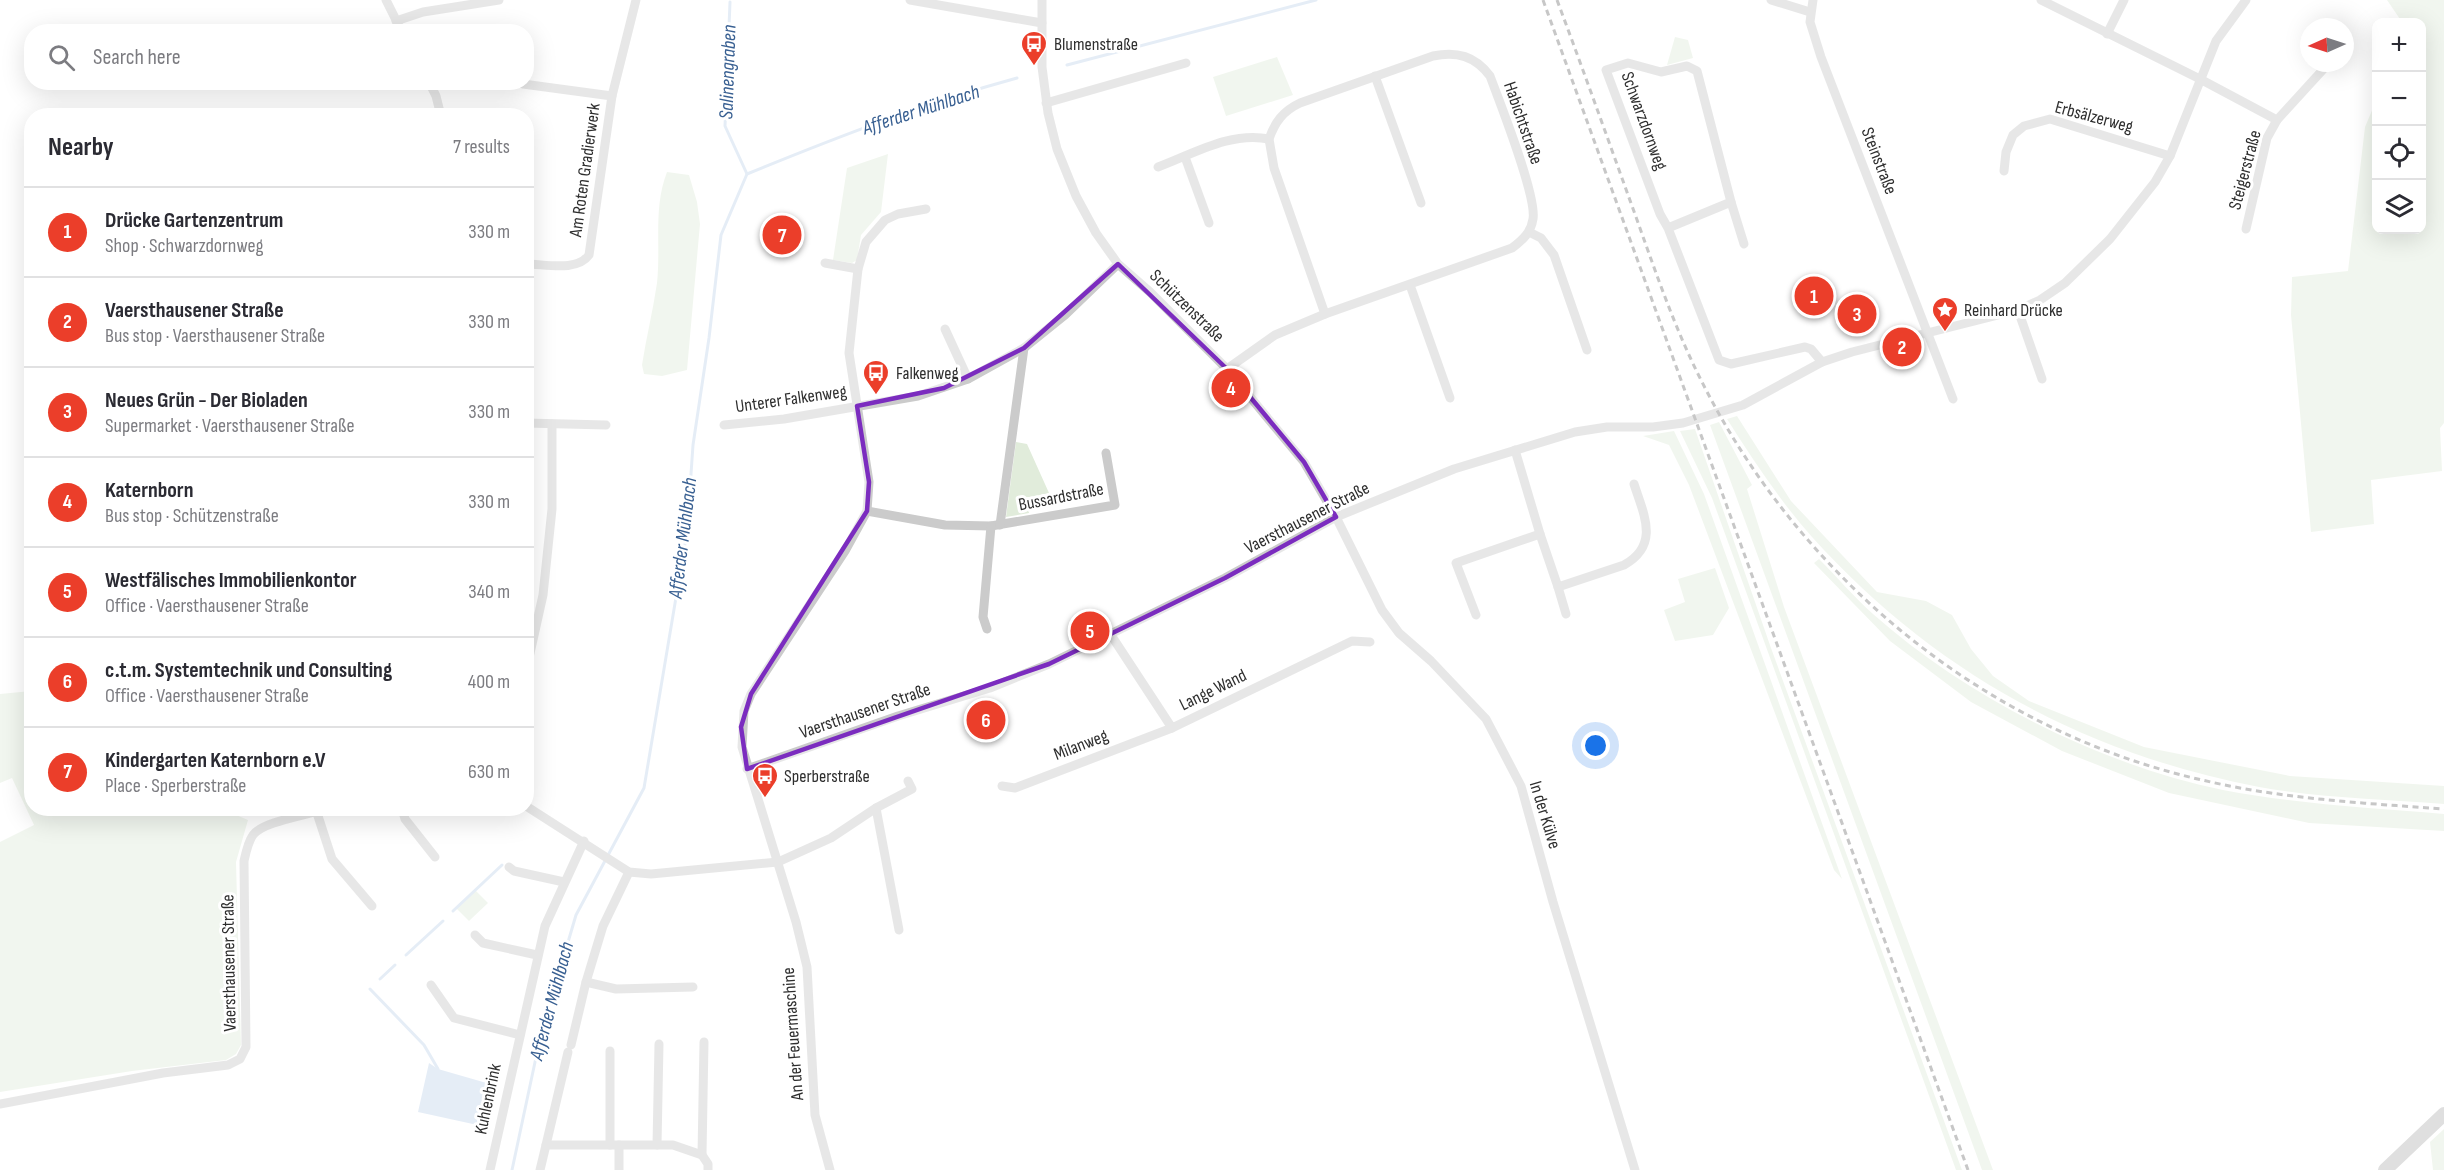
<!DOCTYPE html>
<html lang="en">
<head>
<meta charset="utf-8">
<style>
	:root { --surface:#fff; --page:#f2f2f3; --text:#2b2b33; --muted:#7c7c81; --line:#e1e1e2; --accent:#eb3e2a }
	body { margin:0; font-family:"Sofia Sans Condensed",sans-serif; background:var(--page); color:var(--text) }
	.controls { position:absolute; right:18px; top:18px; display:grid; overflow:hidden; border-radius:12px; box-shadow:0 6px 24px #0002 }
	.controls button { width:54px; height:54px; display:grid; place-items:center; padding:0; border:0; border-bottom:2px solid var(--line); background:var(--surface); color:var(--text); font:30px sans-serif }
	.compass { position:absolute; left:2300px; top:18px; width:54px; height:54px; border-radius:50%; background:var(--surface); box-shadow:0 6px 24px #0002; rotate:267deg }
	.you { position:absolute; left:1596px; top:746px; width:21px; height:21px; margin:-15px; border:4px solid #fff; border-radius:50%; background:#1a73e8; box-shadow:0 0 0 9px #1a73e833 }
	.badge { display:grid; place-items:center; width:39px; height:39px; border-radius:50%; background:var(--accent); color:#fff; font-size:20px; font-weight:700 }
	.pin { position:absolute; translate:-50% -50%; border:3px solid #fff; box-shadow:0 2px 6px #0006 }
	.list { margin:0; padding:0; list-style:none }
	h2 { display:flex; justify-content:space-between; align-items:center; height:78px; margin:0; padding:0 24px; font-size:26px }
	h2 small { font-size:20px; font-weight:400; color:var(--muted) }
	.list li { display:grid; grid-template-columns:39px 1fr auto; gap:18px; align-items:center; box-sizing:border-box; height:90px; padding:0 24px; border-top:2px solid var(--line) }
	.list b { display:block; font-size:22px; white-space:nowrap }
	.list p { margin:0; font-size:20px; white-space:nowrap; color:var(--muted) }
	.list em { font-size:20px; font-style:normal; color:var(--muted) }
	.icon { flex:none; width:33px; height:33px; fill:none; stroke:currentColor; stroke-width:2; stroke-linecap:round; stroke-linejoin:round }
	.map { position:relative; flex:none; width:2444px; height:1170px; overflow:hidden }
	.search { position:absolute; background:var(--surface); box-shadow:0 6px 24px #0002; left:24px; top:24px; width:510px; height:66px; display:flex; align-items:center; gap:15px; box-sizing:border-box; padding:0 21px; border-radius:24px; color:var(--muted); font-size:22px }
	.panel { position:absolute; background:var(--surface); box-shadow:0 6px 24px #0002; left:24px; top:108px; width:510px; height:708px; border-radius:24px }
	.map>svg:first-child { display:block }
	.green { fill:#e1ecdb }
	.water { fill:#c6d7ec }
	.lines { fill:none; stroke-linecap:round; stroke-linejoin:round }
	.stream { stroke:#c6d7ec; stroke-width:3 }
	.street { stroke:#cbcbcb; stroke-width:9 }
	.secondary { stroke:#b8b8b8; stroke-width:14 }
	.rail { stroke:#838383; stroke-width:3; stroke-dasharray:6 4.5; stroke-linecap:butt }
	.marked { fill:none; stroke:#7b2cbf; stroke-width:4.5; stroke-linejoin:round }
	.labels { text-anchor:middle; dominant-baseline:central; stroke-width:6; stroke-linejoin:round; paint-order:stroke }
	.poi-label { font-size:18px; fill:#2e2e2e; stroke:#fff; text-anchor:start }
	.street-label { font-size:18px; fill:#2e2e2e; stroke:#fff }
	.water-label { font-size:20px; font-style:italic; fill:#396092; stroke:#fff }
</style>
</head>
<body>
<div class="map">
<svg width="2444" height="1170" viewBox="0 0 2444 1170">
	<rect width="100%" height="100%" fill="#fff"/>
	<g class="green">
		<polygon points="2387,0 2444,0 2444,423 2440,428 2442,471 2371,480 2374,524 2311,532 2291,315 2292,277 2348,271 2365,127 2376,101 2376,230 2422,230 2422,22 2402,22"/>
		<polygon points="1675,37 1688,40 1693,58 1667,65"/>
		<polygon points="1277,57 1293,95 1226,116 1213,77"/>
		<polygon points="888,154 881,212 861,235 857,260 852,263 833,260 847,168"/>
		<path d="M 667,172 L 689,175 L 697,202 L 700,224 L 687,370 L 662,376 L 644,374 L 642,365 C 646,338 653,311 657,283 C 661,245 653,208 667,172 Z"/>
		<path d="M 1737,416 L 1791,501 L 1877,592 L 1926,601 L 1952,615 L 1971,649 L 1993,676 L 2029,701 L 2144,747 L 2290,776 L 2444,786 L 2444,804 C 2382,799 2320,798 2259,787 C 2082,753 1933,671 1812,537 C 1780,501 1753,460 1727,419 Z"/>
		<polygon points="1719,422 1752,485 1747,489 1784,607 1993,1170 1982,1170 1710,425"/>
		<polygon points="1695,429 1771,648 1962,1170 1956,1170 1712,498 1680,431"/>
		<polygon points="1674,431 1704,494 1842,879 1834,870 1689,485 1669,445 1643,436"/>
		<polygon points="1016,442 1027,444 1049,493 1027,498 1029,513 1006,517"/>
		<path d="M 1819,559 C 1837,577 1854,597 1873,614 C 1968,698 2098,764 2223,790 C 2296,804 2370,808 2444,814 L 2444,831 L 2309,823 L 2169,793 L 2062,751 L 1971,702 L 1890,641 L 1814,563 Z"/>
		<polygon points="1715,568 1729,608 1713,635 1675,641 1664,610 1685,602 1678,579"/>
		<polygon points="31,691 32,808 222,809 248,820 236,862 241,1045 236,1054 226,1060 132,1071 0,1092 0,842 34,825 12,778 0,783 0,694"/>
		<polygon points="475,890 488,903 469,921 456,908"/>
		<polygon points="2444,1129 2444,1170 2433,1170 2430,1142"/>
	</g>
	<polygon class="water" points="429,1063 438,1069 490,1084 482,1126 418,1112"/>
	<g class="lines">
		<g class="stream">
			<polyline points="730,2 725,126 747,174"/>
			<polyline points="1067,65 1316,0"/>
			<polyline points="453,911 502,865"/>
			<polyline points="406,955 443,921"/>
			<polyline points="380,979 395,965"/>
			<polyline points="370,989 424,1045 438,1069"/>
			<path d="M 512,1170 L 541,1034 L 576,915 L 644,788 L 687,532 L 693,445 L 709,338 L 721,235 L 747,174 C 835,138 925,103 1017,78"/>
		</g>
		<g class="street">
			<polyline points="386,0 402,32"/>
			<polyline points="910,0 1042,23"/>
			<polyline points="1042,0 1042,67 1048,113 1057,149 1076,196 1096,233 1118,264 1150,292 1227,369 1304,462 1336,517 1382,610 1399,633 1431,661 1486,719 1521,786 1553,902 1635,1170"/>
			<polyline points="1771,0 1810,12"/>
			<polyline points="1813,0 1810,22 1821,57 1953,399"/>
			<polyline points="2041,0 2200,79 2277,120 2329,63"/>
			<polyline points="396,21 423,12 499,0"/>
			<polyline points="2107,34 2124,0"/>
			<polyline points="1375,76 1421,203"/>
			<polyline points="429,82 436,96 441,116"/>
			<polyline points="523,84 612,96"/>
			<polyline points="1046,103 1186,63"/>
			<polyline points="1269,139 1274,168 1325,314"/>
			<polyline points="1185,157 1209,223"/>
			<path d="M 1158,167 C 1193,154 1231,131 1269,139 C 1275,122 1283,111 1300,103 L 1433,56 C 1457,51 1475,56 1490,76 C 1500,103 1537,196 1533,219 C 1531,232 1523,240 1512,248 L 1325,314 L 1275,335 L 1227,369"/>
			<polyline points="2004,171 2006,152 2013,135 2024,126 2050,119 2170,156"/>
			<polyline points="1731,202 1744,244"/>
			<polyline points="1668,228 1731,202 1697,71 1687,66 1661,72 1628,63 1606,70 1660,214 1668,228 1719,360 1731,364 1805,347 1811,349 1822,362"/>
			<polyline points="2246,229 2267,138 2277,120"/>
			<polyline points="1529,232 1541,238 1554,255 1587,350"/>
			<polyline points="825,263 858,269"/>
			<path d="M 526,264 C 545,264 577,272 589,255 L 612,96 L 636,0"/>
			<polyline points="1410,285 1450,398"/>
			<polyline points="2018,310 2040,300 2065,283 2110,239 2155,182 2170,156 2216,41 2246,0"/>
			<polyline points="945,329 968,379"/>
			<polyline points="526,423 606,425"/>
			<polyline points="724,425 784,419 918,396 968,379 1024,348 1065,315 1118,264"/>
			<path d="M 1515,450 L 1540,534 L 1558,587 L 1624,565 C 1660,545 1644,515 1634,484"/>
			<polyline points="867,511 945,525 991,526 1115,505 1106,453"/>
			<polyline points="1000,525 1024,348"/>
			<polyline points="1558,587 1566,614"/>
			<polyline points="1476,615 1456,563 1540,534"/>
			<polyline points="987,629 983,617 991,526"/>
			<polyline points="1111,635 1172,728 1352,641 1370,642"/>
			<polyline points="526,671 543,595 552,509 552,424"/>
			<polyline points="747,769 898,716 990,688 1049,664 1225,578 1336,517 1454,469 1575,432 1607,427 1653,427 1683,423 1743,405 1822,362 1852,352 2018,310 2042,379"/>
			<polyline points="1002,786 1015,788 1172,728"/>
			<polyline points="526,806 629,872 651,874 778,862 831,838 876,808 912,789 908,781"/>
			<polyline points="402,808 405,819 435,857"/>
			<polyline points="876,808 899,930"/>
			<polyline points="317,813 332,859 372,906"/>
			<polyline points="509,867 514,871 564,882"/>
			<polyline points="629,872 603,926 586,982 616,989 693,987"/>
			<polyline points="475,935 483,943 537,955"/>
			<polyline points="431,985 454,1018 520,1035"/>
			<polyline points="571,1045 586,982"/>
			<path d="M 0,1104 L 163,1073 L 228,1065 L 240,1059 L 246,1047 L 244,861 C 246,852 248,842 253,835 C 263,821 309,815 328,808"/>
			<polyline points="546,1145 568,1052"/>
			<polyline points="610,1145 610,1051"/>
			<polyline points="619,1145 619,1170"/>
			<polyline points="657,1145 659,1044"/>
			<polyline points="702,1155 708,1164 708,1170"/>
			<polyline points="490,1170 545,926 584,841"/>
			<polyline points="540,1170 546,1145 673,1145 702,1155 704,1042"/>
			<polyline points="830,1170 815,1115 807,967 796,922 742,747 744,711 751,694 845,551 867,511 869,482 849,353 858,269 866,242 885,220 898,214 926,209"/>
		</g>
		<polyline class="secondary" points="2385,1170 2444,1114"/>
		<g class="rail">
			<polyline points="1543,0 1968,1170"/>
			<path d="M 1557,0 C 1584,72 1610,145 1636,217 C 1656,273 1675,329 1702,382 C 1801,579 1986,731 2202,780 C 2282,799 2363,803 2444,809"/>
		</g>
	</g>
	<path d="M0 0H2444V1170H0ZM 1118,264 L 1227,369 L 1304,462 L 1336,517 L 1225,578 L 1049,664 L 747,769 L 741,727 L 751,694 L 867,511 L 869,482 L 857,406 L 944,388 L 1024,348 Z" fill="#fff" fill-opacity=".55" fill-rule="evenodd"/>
	<path class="marked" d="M 1118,264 L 1227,369 L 1304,462 L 1336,517 L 1225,578 L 1049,664 L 747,769 L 741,727 L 751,694 L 867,511 L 869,482 L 857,406 L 944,388 L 1024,348 Z"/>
	<defs>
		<symbol id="bus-pin" viewBox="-11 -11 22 30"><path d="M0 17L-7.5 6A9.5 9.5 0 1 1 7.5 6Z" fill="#eb3e2a" stroke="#fff"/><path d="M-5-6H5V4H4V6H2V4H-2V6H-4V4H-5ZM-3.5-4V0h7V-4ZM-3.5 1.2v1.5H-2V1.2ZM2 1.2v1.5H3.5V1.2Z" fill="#fff"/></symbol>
		<symbol id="sight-pin" viewBox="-11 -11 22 30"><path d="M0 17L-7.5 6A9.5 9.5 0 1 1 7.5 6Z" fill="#eb3e2a" stroke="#fff"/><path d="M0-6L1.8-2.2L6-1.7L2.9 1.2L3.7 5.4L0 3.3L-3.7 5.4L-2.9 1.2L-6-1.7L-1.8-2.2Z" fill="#fff"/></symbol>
	</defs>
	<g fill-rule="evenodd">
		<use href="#bus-pin" x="1019" y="29" width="30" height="40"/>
		<use href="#sight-pin" x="1930" y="295" width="30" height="40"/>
		<use href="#bus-pin" x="861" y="358" width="30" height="40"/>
		<use href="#bus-pin" x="750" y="761" width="30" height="40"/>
	</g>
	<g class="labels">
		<g class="poi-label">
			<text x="1054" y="44">Blumenstraße</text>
			<text x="1964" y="310">Reinhard Drücke</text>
			<text x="896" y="373">Falkenweg</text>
			<text x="784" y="776">Sperberstraße</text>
		</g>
		<g class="street-label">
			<text transform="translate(2094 117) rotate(15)">Erbsälzerweg</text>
			<text transform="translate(1644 121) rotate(70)">Schwarzdornweg</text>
			<text transform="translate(1523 123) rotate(71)">Habichtstraße</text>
			<text transform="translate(1879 161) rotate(69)">Steinstraße</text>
			<text transform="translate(585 170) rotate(-82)">Am Roten Gradierwerk</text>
			<text transform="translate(2245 170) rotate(-75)">Steigerstraße</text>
			<text transform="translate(1187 306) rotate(44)">Schützenstraße</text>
			<text transform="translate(791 399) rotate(-8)">Unterer Falkenweg</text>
			<text transform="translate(1061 497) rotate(-11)">Bussardstraße</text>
			<text transform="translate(1307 518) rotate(-27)">Vaersthausener Straße</text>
			<text transform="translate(1213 690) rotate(-26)">Lange Wand</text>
			<text transform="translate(865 711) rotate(-19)">Vaersthausener Straße</text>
			<text transform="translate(1081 745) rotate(-21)">Milanweg</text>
			<text transform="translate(1545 815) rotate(73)">In der Külve</text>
			<text transform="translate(229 963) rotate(-91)">Vaersthausener Straße</text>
			<text transform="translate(793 1034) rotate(-94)">An der Feuermaschine</text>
			<text transform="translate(488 1099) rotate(-78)">Kuhlenbrink</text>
		</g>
		<g class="water-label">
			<text transform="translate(728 72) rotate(-88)">Salinengraben</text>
			<text transform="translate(921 110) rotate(-18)">Afferder Mühlbach</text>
			<text transform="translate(683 538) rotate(-83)">Afferder Mühlbach</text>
			<text transform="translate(552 1001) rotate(-75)">Afferder Mühlbach</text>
		</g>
	</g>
</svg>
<div class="controls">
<button>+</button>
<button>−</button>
<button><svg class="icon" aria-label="locate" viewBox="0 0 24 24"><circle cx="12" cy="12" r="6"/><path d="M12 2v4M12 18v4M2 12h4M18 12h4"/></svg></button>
<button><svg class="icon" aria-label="layers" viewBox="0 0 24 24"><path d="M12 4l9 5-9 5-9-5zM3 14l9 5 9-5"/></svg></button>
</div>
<svg class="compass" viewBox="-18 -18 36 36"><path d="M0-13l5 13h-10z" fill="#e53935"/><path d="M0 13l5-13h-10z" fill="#7c7c81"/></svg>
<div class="you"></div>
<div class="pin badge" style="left:1814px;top:296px">1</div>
<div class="pin badge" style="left:1902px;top:347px">2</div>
<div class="pin badge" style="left:1857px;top:314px">3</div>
<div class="pin badge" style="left:1231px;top:388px">4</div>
<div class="pin badge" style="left:1090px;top:631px">5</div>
<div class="pin badge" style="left:986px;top:720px">6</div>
<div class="pin badge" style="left:782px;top:235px">7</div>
<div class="search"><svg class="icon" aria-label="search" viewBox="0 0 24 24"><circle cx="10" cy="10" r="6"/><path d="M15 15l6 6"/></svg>Search here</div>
<section class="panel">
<h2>Nearby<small>7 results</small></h2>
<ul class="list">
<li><span class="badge">1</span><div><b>Drücke Gartenzentrum</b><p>Shop · Schwarzdornweg</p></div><em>330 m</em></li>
<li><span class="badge">2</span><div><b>Vaersthausener Straße</b><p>Bus stop · Vaersthausener Straße</p></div><em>330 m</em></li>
<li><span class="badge">3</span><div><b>Neues Grün - Der Bioladen</b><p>Supermarket · Vaersthausener Straße</p></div><em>330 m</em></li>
<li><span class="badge">4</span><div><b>Katernborn</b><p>Bus stop · Schützenstraße</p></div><em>330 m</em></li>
<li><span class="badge">5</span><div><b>Westfälisches Immobilienkontor</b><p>Office · Vaersthausener Straße</p></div><em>340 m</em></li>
<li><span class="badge">6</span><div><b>c.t.m. Systemtechnik und Consulting</b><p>Office · Vaersthausener Straße</p></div><em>400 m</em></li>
<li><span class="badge">7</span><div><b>Kindergarten Katernborn e.V</b><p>Place · Sperberstraße</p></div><em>630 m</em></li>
</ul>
</section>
</div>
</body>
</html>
